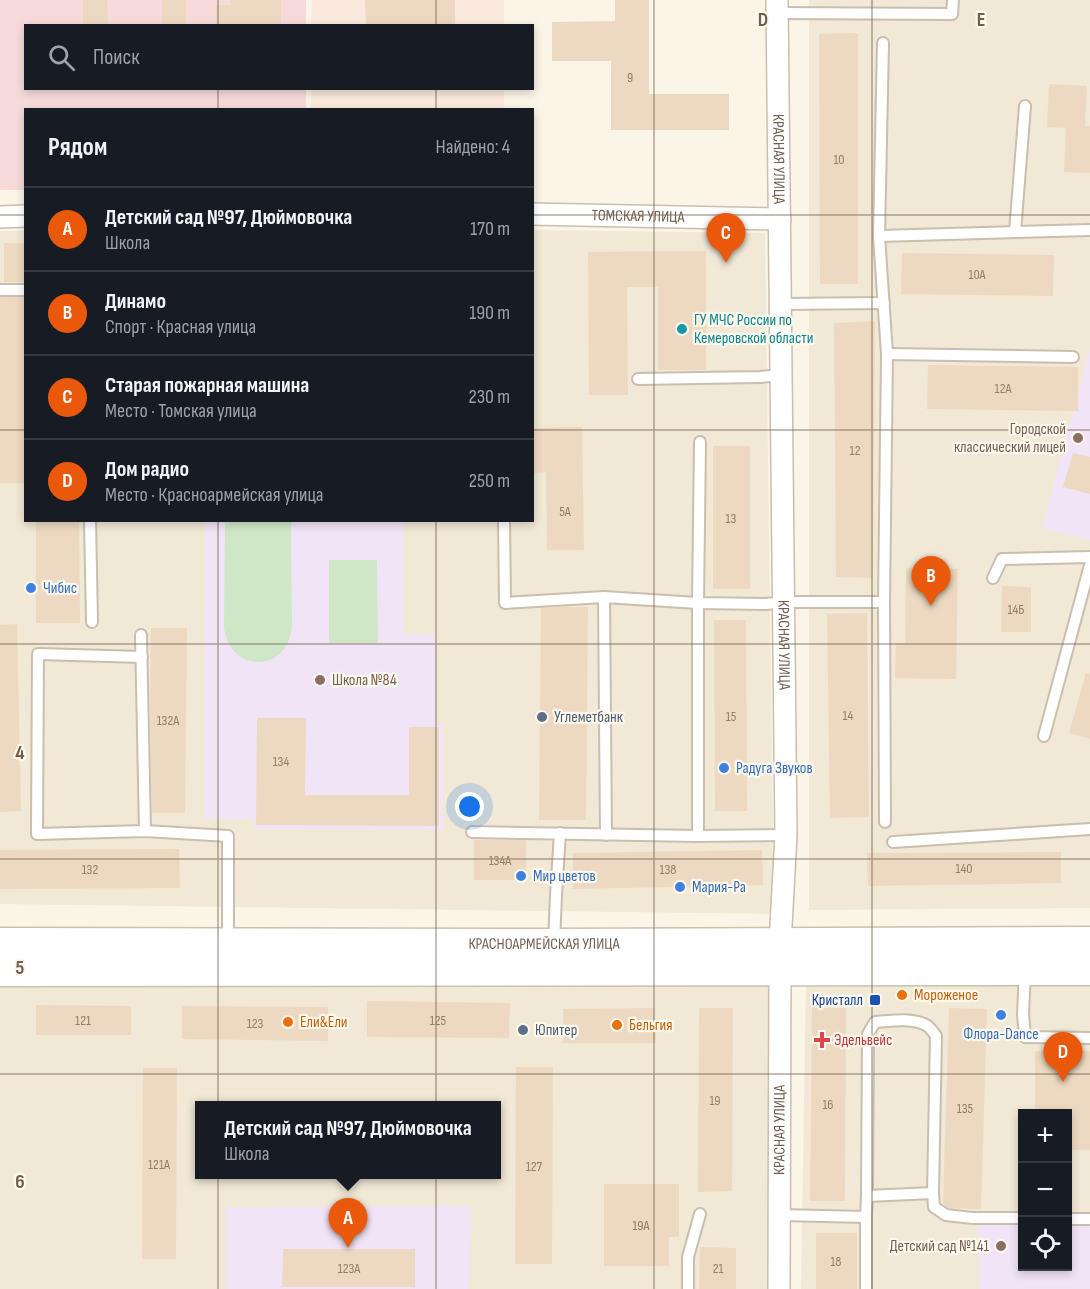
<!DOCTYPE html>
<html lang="ru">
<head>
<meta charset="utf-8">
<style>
	:root { --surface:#171b24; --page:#20242c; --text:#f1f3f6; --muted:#9ea1a6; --line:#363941; --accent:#ea580c }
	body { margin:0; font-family:"Sofia Sans Condensed",sans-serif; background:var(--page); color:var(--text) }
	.controls { position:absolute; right:18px; bottom:18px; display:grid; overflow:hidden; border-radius:0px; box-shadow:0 3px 9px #0003 }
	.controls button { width:54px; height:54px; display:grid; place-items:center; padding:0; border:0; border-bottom:2px solid var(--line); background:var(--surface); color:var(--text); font:30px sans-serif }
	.you { position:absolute; left:470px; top:807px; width:21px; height:21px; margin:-15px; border:4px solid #fff; border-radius:50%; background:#1a73e8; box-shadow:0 0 0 9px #1a73e833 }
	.badge { display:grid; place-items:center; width:39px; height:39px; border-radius:50%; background:var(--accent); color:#fff; font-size:20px; font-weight:700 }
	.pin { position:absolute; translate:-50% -50px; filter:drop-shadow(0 2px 3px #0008) }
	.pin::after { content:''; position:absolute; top:32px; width:21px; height:18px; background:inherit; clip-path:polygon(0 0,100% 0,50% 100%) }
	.popup { position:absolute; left:195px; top:1101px; width:306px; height:78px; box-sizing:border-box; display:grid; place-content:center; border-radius:0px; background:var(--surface); filter:drop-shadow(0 2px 4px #0005); font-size:20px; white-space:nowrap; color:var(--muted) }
	.popup b { font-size:22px; color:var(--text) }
	.popup::after { content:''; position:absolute; left:50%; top:100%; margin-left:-12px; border:12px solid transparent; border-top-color:var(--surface) }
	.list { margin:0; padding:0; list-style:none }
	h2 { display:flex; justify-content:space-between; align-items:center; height:78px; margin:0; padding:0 24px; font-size:26px }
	h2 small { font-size:20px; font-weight:400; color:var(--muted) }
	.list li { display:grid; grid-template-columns:39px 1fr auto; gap:18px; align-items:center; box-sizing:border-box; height:84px; padding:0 24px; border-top:2px solid var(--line) }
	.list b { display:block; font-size:22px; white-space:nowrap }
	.list p { margin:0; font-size:20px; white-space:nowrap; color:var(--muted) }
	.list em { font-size:20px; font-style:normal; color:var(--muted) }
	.icon { flex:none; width:33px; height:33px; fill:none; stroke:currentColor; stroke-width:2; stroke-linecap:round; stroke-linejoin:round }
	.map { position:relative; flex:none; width:1090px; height:1289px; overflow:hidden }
	.search { position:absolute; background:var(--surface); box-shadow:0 3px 9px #0003; left:24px; top:24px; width:510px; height:66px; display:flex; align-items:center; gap:15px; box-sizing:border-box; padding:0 21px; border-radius:0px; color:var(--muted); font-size:22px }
	.panel { position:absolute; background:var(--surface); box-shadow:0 3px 9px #0003; left:24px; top:108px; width:510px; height:414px; border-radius:0px }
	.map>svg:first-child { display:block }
	.residential { fill:#f1e8d6; fill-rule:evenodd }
	.commercial { fill:#fae9dc }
	.education { fill:#f2e4f7 }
	.medical { fill:#f7dbdb }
	.green { fill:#cfe7c7 }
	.building { fill:#edd9c1 }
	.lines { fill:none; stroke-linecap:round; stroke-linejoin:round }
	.lane-casing { stroke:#cbbeae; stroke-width:14 }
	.street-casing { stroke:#cbbeae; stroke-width:24 }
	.secondary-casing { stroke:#cebfac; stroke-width:33 }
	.lane { stroke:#fff; stroke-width:10 }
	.street { stroke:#fff; stroke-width:21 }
	.secondary { stroke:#fff; stroke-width:30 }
	.grid { fill:none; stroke:#725f4e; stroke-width:1.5; stroke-opacity:0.55 }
	.culture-dot { fill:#0f9aa8; stroke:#fdf9ed; stroke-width:2 }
	.education-dot { fill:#8d6e63; stroke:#fdf9ed; stroke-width:2 }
	.shop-dot { fill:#3f7fe0; stroke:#fdf9ed; stroke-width:2 }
	.service-dot { fill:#5c6f8a; stroke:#fdf9ed; stroke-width:2 }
	.food-dot { fill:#e8710a; stroke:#fdf9ed; stroke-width:2 }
	.transit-dot { fill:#1a4fb4; stroke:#fdf9ed; stroke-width:2 }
	.health-dot { fill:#e0444e; stroke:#fdf9ed; stroke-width:2 }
	.labels { text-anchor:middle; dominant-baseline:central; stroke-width:4.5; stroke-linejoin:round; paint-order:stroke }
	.number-label { font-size:14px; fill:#917e6b }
	.street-label { font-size:16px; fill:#725f4e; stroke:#fdf9ed }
	.culture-label { font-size:16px; fill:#0d838f; stroke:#fdf9ed; text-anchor:start }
	.education-label { font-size:16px; fill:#785e54; stroke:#fdf9ed; text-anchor:end }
	.shop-label { font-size:16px; fill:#366cbe; stroke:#fdf9ed; text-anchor:start }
	.service-label { font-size:16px; fill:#4e5e75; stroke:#fdf9ed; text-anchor:start }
	.food-label { font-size:16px; fill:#c56008; stroke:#fdf9ed; text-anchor:start }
	.transit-label { font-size:16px; fill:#164399; stroke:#fdf9ed; text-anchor:end }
	.health-label { font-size:16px; fill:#be3a42; stroke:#fdf9ed; text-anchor:start }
	.grid-label { font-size:20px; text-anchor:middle; font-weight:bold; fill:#725f4e; stroke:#fdf9ed; stroke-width:4.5; stroke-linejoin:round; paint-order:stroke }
</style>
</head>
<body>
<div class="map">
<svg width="1090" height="1289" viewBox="0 0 1090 1289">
	<rect width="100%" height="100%" fill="#faf5e7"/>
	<g class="residential">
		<polygon points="809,0 1090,0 1090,908 809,910"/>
		<polygon points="533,230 765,233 774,914 0,904 0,231 25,231 26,520 532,520"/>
		<path d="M 0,978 L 774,985 L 768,1289 L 0,1289 ZM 200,1106 L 496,1106 L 496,1174 L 200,1174 Z"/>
		<path d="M 806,981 L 1090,981 L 1090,1289 L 801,1289 ZM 1022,1114 L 1068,1114 L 1068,1266 L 1022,1266 Z"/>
	</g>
	<g class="commercial">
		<polygon points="312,0 504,0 504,25 311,26"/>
		<rect x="311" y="89" width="193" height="20"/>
	</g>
	<g class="education">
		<polygon points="1090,348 1090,540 1042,528"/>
		<polygon points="205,521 403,521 403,634 435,634 435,724 443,725 443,830 255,829 254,819 204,819"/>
		<polygon points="471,1206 469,1289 226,1289 226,1207"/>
		<polygon points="978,1223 1022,1224 1022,1266 1068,1266 1068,1225 1090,1225 1090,1289 979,1289"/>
	</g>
	<polygon class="medical" points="0,0 306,0 306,25 26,26 26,88 306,89 306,109 26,110 25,190 0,190"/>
	<g class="green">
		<path d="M 225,520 L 291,521 L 292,628 C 286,673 231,674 224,628 Z"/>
		<polygon points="329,560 377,560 378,643 329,643"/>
	</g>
	<g class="building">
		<polygon points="83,0 107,0 108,26 83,26"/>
		<rect x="162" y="0" width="24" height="26"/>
		<polygon points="231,0 281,0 281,26 216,26 216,5 231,5"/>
		<polygon points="365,0 455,0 455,26 366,26"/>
		<polygon points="615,0 649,0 649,94 729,94 729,130 611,130 611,61 552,61 552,22 615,21"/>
		<polygon points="858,33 858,284 820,284 819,34"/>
		<polygon points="1049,84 1087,86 1085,126 1090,126 1090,173 1064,172 1066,128 1047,127"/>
		<polygon points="4,243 26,243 26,277 24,277 24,282 4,282"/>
		<polygon points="706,251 706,370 658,370 658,287 627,287 628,395 589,395 588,252"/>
		<polygon points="902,253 1054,255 1053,296 901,294"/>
		<polygon points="0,297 25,297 26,483 0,483"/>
		<polygon points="875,321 873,578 836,577 834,323"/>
		<polygon points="928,365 1078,367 1078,411 927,409"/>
		<polygon points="582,427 584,550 547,550 546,472 532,473 532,428"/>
		<rect x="713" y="446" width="37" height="143"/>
		<polygon points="1073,453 1090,457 1090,494 1063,487"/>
		<polygon points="36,520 79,520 80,623 36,623"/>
		<polygon points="906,568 958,569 956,679 895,678 896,643 905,643"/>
		<polygon points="1002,586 1031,587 1031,632 1001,632"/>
		<polygon points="560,607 588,607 586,820 539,820 541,608"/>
		<polygon points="867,613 869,817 830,818 827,614"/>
		<polygon points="714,620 746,620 747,811 715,811"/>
		<polygon points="17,624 21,811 0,812 0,625"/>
		<polygon points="151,628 187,628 185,813 152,813 150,708"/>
		<polygon points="1086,673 1090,674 1090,739 1069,733"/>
		<polygon points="257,718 306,718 305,795 409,795 409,727 439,727 439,826 256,825"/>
		<rect x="474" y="840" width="52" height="40"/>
		<polygon points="179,849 180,888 0,889 0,850"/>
		<polygon points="762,850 763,885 573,889 573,853"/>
		<polygon points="1061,852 1061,883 868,886 867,853"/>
		<polygon points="367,1001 510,1003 509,1038 367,1037"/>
		<polygon points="36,1005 131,1006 131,1035 36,1035"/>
		<polygon points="182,1006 328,1007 328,1041 182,1039"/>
		<polygon points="655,1008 656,1043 563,1043 563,1009"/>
		<polygon points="699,1008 733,1008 732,1191 698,1192"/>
		<polygon points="812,1008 846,1008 845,1201 810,1201"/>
		<polygon points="949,1008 987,1009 981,1209 949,1208 943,1204"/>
		<polygon points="1035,1051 1090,1051 1090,1150 1068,1150 1068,1113 1035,1113"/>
		<polygon points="516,1067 553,1067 552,1264 515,1264"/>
		<polygon points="143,1068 177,1068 176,1259 142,1259"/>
		<polygon points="604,1184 679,1184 679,1237 669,1237 669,1266 604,1266"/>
		<rect x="816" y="1233" width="41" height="56"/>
		<polygon points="700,1247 736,1248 736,1289 699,1289"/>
		<polygon points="283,1249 415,1249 415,1287 282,1287"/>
	</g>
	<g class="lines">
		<defs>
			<g id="lane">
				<polyline points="777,13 952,14 953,0"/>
				<polyline points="883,43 879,236 887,354 884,602 885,822"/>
				<polyline points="1015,232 1025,106"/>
				<polyline points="879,236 1090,230"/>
				<polyline points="0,290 26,290"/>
				<polyline points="781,304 884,303"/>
				<polyline points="887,354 1073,357"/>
				<polyline points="638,379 760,377 781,375"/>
				<polyline points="90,520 92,622"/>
				<polyline points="504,520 505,603 604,597"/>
				<polyline points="993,578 1002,559 1090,557"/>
				<polyline points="141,635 145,831"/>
				<polyline points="142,657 38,654 37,834 145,831 228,836 228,941"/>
				<polyline points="1044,736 1090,565"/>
				<polyline points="472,832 698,836 786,835"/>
				<polyline points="606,835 604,597 698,603 766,604 784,602 884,602"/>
				<polyline points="698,836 698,603 700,442"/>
				<polyline points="893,842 1090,829"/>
				<polyline points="554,943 556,895 560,833"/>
				<polyline points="1025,971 1023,1014 1025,1037 1090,1038"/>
				<path d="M 867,1196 L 868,1034 L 875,1022 C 890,1021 911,1017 926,1025 C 930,1027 933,1032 936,1036 L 933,1193"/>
				<polyline points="780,1215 866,1217 867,1196 933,1193 934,1207 946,1215 972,1218 1022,1218"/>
				<polyline points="1068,1219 1090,1219"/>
				<polyline points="688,1289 688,1257 700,1214"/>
				<polyline points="866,1289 866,1217"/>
			</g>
			<g id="street">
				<path id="s1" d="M 777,0 L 786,835 L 780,944"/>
				<path id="s2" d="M 532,214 L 780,219"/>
				<polyline points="0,217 26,216"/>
				<path id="s3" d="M 779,1289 L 780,971"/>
			</g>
			<g id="secondary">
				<path id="s4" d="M 0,943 L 554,944 L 1090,942"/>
				<polyline points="0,971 1090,970"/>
			</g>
		</defs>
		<use href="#lane" class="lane-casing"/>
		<use href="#street" class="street-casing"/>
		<use href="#secondary" class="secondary-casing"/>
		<use href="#lane" class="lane"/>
		<use href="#street" class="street"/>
		<use href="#secondary" class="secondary"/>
	</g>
	<path class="grid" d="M 218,0 L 218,26M 436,0 L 436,26M 654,0 L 654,1289M 872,0 L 872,1289M 218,88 L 218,110M 436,88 L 436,110M 0,215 L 26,215M 532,215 L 1090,215M 0,430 L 26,430M 532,430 L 1090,430M 218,520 L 218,1289M 436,520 L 436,1289M 0,644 L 1090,644M 0,859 L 1090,859M 0,1074 L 1090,1074"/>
	<circle class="culture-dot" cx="682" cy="329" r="6"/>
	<g class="education-dot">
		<circle cx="1078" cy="438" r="6"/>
		<circle cx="320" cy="680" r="6"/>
		<circle cx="1001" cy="1246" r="6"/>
	</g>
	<g class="shop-dot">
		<circle cx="31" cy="588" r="6"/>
		<circle cx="724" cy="768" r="6"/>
		<circle cx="521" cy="876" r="6"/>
		<circle cx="680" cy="887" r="6"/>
		<circle cx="1001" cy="1015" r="6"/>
	</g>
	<g class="service-dot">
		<circle cx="542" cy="717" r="6"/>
		<circle cx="523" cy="1030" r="6"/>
	</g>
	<g class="food-dot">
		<circle cx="902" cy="995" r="6"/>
		<circle cx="288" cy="1022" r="6"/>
		<circle cx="617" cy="1025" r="6"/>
	</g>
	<rect class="transit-dot" x="869" y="994" width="12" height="12" rx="3"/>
	<path class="health-dot" d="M819 1031h6v6h6v6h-6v6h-6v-6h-6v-6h6z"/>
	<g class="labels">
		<g class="number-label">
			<text x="630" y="77">9</text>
			<text x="839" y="159">10</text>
			<text x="977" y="274">10А</text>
			<text x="1003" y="388">12А</text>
			<text x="855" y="450">12</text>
			<text x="565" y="511">5А</text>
			<text x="731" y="518">13</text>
			<text x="1016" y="609">14Б</text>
			<text x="848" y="715">14</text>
			<text x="731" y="716">15</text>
			<text x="168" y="720">132А</text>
			<text x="281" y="761">134</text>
			<text x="500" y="860">134А</text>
			<text x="964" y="868">140</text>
			<text x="90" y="869">132</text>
			<text x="668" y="869">138</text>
			<text x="83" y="1020">121</text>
			<text x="438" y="1020">125</text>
			<text x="255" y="1023">123</text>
			<text x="715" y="1100">19</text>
			<text x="828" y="1104">16</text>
			<text x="965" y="1108">135</text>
			<text x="159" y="1164">121А</text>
			<text x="534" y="1166">127</text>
			<text x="641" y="1225">19А</text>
			<text x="836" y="1261">18</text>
			<text x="349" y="1268">123А</text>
			<text x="718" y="1268">21</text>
		</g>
		<g class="street-label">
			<text stroke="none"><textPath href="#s1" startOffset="159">КРАСНАЯ УЛИЦА</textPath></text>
			<text stroke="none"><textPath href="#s2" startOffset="106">ТОМСКАЯ УЛИЦА</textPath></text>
			<text stroke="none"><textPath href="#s1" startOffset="645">КРАСНАЯ УЛИЦА</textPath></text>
			<text stroke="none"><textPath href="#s4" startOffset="544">КРАСНОАРМЕЙСКАЯ УЛИЦА</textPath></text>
			<text stroke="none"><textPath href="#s3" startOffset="159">КРАСНАЯ УЛИЦА</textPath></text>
		</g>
		<g class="culture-label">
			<text x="694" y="320">ГУ МЧС России по<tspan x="694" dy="18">Кемеровской области</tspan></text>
		</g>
		<g class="education-label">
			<text x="1066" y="429">Городской<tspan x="1066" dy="18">классический лицей</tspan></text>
			<text x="332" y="680" text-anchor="start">Школа №84</text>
			<text x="989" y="1246">Детский сад №141</text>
		</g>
		<g class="shop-label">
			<text x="43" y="588">Чибис</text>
			<text x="736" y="768">Радуга Звуков</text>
			<text x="533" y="876">Мир цветов</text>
			<text x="692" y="887">Мария-Ра</text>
			<text x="1001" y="1034" text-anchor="middle">Флора-Dance</text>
		</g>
		<g class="service-label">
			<text x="554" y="717">Углеметбанк</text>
			<text x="535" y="1030">Юпитер</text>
		</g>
		<g class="food-label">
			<text x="914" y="995">Мороженое</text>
			<text x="300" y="1022">Ели&amp;Ели</text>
			<text x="629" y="1025">Бельгия</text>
		</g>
		<g class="transit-label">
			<text x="863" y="1000">Кристалл</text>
		</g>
		<g class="health-label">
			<text x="834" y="1040">Эдельвейс</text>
		</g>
	</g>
	<g class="grid-label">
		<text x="763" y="26">D</text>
		<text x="981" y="26">E</text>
		<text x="20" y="759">4</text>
		<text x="20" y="974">5</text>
		<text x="20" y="1188">6</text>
	</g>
</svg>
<div class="controls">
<button>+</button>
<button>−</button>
<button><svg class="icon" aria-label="locate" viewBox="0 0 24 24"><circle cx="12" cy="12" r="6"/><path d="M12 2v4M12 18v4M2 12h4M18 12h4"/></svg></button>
</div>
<div class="you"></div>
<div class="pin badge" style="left:348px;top:1248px">A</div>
<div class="popup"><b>Детский сад №97, Дюймовочка</b>Школа</div>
<div class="pin badge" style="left:931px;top:606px">B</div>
<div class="pin badge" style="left:726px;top:263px">C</div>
<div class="pin badge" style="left:1063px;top:1082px">D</div>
<div class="search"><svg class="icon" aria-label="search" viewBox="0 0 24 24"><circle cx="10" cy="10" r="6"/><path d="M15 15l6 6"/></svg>Поиск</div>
<section class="panel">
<h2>Рядом<small>Найдено: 4</small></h2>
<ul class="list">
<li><span class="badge">A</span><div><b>Детский сад №97, Дюймовочка</b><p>Школа</p></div><em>170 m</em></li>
<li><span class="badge">B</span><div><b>Динамо</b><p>Спорт · Красная улица</p></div><em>190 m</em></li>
<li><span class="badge">C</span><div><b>Старая пожарная машина</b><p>Место · Томская улица</p></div><em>230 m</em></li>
<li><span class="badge">D</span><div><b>Дом радио</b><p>Место · Красноармейская улица</p></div><em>250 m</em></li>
</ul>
</section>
</div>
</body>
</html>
